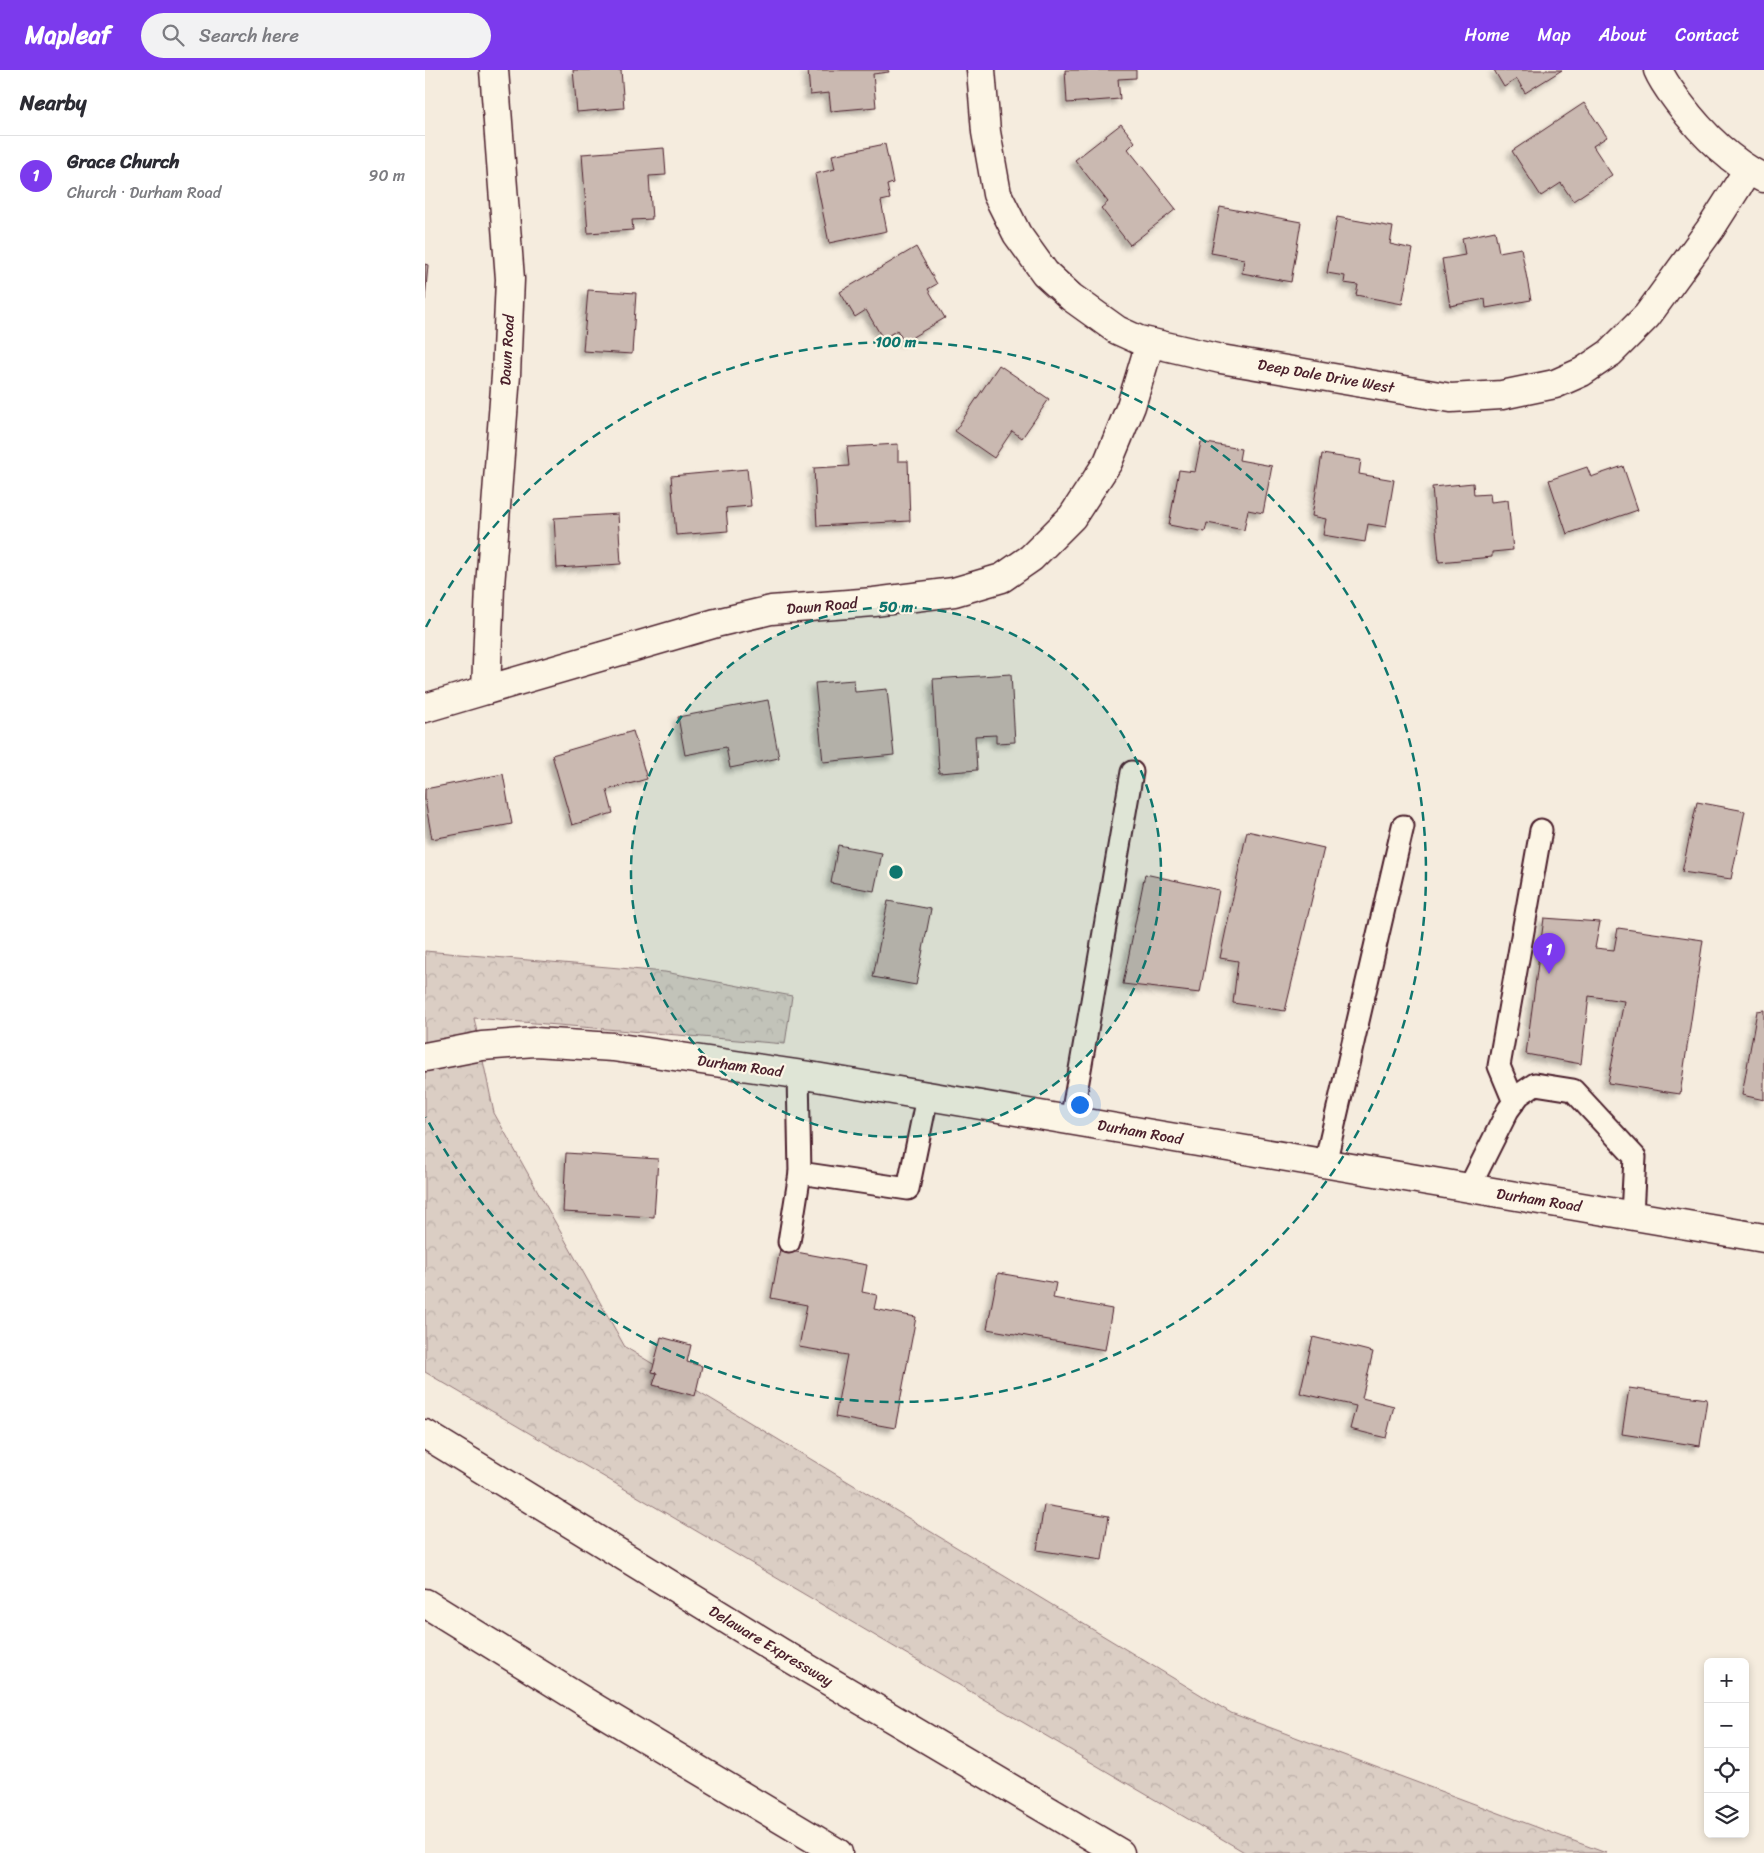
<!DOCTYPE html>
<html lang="en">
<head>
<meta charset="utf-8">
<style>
	:root { --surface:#fff; --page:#f2f2f3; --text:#2b2b33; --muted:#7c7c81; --line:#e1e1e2; --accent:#7c3aed }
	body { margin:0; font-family:Sriracha,sans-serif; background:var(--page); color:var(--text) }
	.controls { position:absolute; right:15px; bottom:15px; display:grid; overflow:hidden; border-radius:8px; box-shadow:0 2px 8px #0003 }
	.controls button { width:45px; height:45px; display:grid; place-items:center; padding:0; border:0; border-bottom:1px solid var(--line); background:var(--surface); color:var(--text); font:25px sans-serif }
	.you { position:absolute; left:654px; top:1034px; width:18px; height:18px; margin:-12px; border:4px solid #fff; border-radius:50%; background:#1a73e8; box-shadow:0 0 0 8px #1a73e833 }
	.badge { display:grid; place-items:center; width:32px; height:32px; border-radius:50%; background:var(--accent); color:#fff; font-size:16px; font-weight:700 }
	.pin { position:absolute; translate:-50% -41px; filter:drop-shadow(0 1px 2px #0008) }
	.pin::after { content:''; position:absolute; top:26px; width:18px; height:15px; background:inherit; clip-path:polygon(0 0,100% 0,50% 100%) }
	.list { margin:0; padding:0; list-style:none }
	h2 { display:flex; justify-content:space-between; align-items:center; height:65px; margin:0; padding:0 20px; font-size:21px }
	h2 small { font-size:16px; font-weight:400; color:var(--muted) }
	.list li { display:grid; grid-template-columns:32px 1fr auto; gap:15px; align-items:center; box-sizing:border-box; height:80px; padding:0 20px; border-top:1px solid var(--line) }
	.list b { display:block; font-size:19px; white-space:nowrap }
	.list p { margin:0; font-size:16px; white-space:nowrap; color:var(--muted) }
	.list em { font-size:16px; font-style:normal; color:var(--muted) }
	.icon { flex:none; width:28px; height:28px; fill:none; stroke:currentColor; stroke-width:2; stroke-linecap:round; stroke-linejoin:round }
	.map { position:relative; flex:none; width:1339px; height:1783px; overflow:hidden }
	header { display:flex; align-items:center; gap:30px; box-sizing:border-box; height:70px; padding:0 25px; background:var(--accent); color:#fff }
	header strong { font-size:24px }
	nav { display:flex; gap:28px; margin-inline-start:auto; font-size:18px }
	.search { width:350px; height:45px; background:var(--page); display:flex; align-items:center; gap:12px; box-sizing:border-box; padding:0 18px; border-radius:28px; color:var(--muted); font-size:19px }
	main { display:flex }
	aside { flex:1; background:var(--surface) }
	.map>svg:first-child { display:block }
	.forest { fill:url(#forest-crowns); stroke:#927678 }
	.building { fill:#cab9b1; stroke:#4a1f2b; filter:url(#shadow) }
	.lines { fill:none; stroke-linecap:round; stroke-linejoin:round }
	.lane-casing { stroke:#4a1f2b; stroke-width:25 }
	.street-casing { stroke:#4a1f2b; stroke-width:31 }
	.secondary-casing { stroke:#4a1f2b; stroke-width:31 }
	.highway-casing { stroke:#4a1f2b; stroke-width:31 }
	.lane { stroke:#fcf5e5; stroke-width:21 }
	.street { stroke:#fcf5e5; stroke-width:28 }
	.secondary { stroke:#fcf5e5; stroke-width:28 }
	.highway { stroke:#fcf5e5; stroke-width:28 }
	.ring { fill:none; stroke:#0f766e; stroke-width:2.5; stroke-dasharray:9 6 }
	.labels { text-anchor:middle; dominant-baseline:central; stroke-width:4.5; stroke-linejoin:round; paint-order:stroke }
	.street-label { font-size:15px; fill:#4a1f2b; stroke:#fcf5e5 }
	.centre { fill:#0f766e; stroke:#fcf5e5; stroke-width:2.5 }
	.ring-label { font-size:15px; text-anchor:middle; font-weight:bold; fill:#0f766e; stroke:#fcf5e5; stroke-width:4.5; stroke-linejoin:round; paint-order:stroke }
</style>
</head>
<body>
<header>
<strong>Mapleaf</strong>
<div class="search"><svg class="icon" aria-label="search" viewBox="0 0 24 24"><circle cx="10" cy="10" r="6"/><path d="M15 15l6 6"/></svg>Search here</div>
<nav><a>Home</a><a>Map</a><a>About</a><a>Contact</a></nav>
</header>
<main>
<aside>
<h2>Nearby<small></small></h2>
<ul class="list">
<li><span class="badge">1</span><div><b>Grace Church</b><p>Church · Durham Road</p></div><em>90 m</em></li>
</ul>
</aside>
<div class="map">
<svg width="1339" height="1783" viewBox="0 0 1339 1783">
	<defs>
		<pattern id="forest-crowns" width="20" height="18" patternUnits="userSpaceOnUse" patternTransform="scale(1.25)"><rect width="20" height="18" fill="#dbcec4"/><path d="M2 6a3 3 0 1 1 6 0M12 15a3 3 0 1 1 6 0" fill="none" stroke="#bdb0a9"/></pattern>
		<filter id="shadow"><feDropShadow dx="-4.5" dy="4.5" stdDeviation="2.5" flood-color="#0004"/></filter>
	</defs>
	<rect width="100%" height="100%" fill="#f5ecde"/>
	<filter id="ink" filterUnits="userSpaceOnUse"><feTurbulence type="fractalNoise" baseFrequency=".02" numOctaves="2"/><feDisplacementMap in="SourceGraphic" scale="10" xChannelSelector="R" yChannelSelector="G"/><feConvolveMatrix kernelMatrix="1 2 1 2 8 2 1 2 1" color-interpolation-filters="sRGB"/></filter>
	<g filter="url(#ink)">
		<polygon class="forest" points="0,881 240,902 367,926 360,974 49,948 69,1043 200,1277 806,1643 1181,1783 821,1783 0,1302"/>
		<g class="building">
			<polygon points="148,0 196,0 199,38 152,42"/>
			<polygon points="383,0 463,0 464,2 448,4 451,37 406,41 404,23 385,25"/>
			<polygon points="640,0 711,0 711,8 693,9 695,29 642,33"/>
			<polygon points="1069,0 1137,0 1100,23 1092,9 1079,17"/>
			<polygon points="1159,33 1182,67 1168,76 1187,105 1148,131 1136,113 1116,126 1087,81"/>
			<polygon points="696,54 710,72 703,79 751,139 705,175 676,138 683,132 650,90"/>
			<polygon points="460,74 468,113 462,115 465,129 456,131 462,161 404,173 390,104 410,99 407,85"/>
			<polygon points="239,78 241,105 224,106 227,149 207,150 208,160 163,163 157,84"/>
			<polygon points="795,137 876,152 866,212 817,203 819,189 786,183"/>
			<polygon points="912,147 968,157 965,174 988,179 977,234 931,225 933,215 919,213 920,206 902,203"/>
			<polygon points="1070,161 1074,182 1096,178 1106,230 1061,238 1060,229 1025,236 1017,189 1040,185 1037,168"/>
			<polygon points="491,177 512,214 503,219 520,248 479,272 472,260 458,269 441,240 430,247 415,222"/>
			<polygon points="0,194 3,195 0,230"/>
			<polygon points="163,220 211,223 207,284 158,281"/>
			<polygon points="574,295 624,329 597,368 587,361 569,388 530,361"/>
			<polygon points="776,372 816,379 814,390 847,396 838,443 823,440 819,460 782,453 780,462 744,455 754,400 770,402"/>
			<polygon points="473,374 473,391 483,391 485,451 392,456 389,398 424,396 422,377"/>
			<polygon points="897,384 936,390 934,404 969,410 961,457 943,454 940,472 898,465 901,449 887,446"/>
			<polygon points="1198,396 1213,440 1142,464 1124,410 1162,397 1166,407"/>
			<polygon points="322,399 326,436 301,438 303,461 251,465 246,406"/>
			<polygon points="1048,413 1049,425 1065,424 1066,432 1083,430 1088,480 1067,482 1067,487 1014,492 1007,417"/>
			<polygon points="193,444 196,494 132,498 129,448"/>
			<polygon points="586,604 590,672 571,673 571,665 550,666 552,700 514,703 508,609"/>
			<polygon points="429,610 430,622 462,619 469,685 398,692 390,613"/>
			<polygon points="343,630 354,688 305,698 301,677 260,685 253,647"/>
			<polygon points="208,661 222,709 182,720 188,743 147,755 127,685"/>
			<polygon points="78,704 87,754 7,769 0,730 0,719"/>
			<polygon points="1272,732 1320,741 1306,809 1257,802"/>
			<polygon points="822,761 899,778 860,941 808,933 813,891 795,888"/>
			<polygon points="413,775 457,783 449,821 406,813"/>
			<polygon points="720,804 794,820 775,923 698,914"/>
			<polygon points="463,831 506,839 491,915 448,907"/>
			<polygon points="1119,848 1175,852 1170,878 1189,880 1193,858 1278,870 1255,1024 1183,1013 1199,931 1164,926 1156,994 1101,984"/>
			<polygon points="1339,940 1339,1030 1317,1025 1332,941"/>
			<polygon points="141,1083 233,1089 229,1147 138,1142"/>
			<polygon points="355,1179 442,1195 437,1222 452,1225 449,1239 491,1247 470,1358 410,1347 422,1285 374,1277 382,1235 346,1228"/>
			<polygon points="573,1203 631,1213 628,1228 687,1239 680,1280 562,1259"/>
			<polygon points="236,1267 266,1275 262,1292 277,1296 270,1326 228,1315 232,1303 227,1302"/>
			<polygon points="888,1267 948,1282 937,1328 969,1336 961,1368 925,1359 931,1336 875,1323"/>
			<polygon points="1204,1318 1282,1329 1275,1376 1197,1364"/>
			<polygon points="619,1435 684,1446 677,1490 612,1480"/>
		</g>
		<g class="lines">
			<defs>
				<g id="lane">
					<polyline points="373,1005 375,1103 483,1119 502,1027"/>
					<polyline points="1089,1032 1074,996 1116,760"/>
					<polyline points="646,1051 707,702"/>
					<polyline points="900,1094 978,756"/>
					<polyline points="1044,1118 1083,1040 1094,1025 1110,1014 1148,1020 1210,1087 1207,1145"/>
					<polyline points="364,1172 375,1103"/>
				</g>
				<g id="street">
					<polyline points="556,0 561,62 572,124 592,164 620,203 646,227 692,260 714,270 796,289 1026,328 1077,325 1130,314 1157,302 1185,283 1222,246 1286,158 1323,100"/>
					<path d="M 1233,0 C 1238,12 1246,22 1254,33 C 1277,64 1303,90 1338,108"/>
					<polyline points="61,620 291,553 346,540 449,532 529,522 577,508 606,488 647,447 683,392 706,336 725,273"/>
					<polyline points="0,638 61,620 65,516 81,305 85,209 69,0"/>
				</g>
				<polyline id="secondary" points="0,987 57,976 110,972 188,977 385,1006 1339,1168"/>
				<g id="highway">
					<polyline points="0,1364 355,1582 695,1783"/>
					<polyline points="0,1533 173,1640 413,1783"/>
				</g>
			</defs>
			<use href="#lane" class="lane-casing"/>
			<use href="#street" class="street-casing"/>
			<use href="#secondary" class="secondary-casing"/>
			<use href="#highway" class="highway-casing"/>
			<use href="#lane" class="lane"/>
			<use href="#street" class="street"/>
			<use href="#secondary" class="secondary"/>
			<use href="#highway" class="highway"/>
		</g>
	</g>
	<circle cx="471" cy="802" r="265" fill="#0f766e" fill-opacity=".12"/>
	<g class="ring">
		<circle cx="471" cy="802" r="265"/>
		<path d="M1 557A530 530 0 1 1 1 1047"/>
	</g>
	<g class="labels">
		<g class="street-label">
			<text transform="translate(82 280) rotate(-87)">Dawn Road</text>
			<text transform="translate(901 306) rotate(10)">Deep Dale Drive West</text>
			<text transform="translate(397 536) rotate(-5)">Dawn Road</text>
			<text transform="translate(315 996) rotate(8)">Durham Road</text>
			<text transform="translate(715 1062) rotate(10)">Durham Road</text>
			<text transform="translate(1114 1130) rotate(9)">Durham Road</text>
			<text transform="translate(346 1576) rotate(31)">Delaware Expressway</text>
		</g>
	</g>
	<circle cx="471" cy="802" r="8" class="centre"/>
	<g class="ring-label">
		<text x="471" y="277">100 m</text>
		<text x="471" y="542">50 m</text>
	</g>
</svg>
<div class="controls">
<button>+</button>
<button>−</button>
<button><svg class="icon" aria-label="locate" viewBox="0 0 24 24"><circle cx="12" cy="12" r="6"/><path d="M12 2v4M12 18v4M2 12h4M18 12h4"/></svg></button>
<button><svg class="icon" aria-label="layers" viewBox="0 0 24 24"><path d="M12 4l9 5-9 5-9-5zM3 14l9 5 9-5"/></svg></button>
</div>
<div class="you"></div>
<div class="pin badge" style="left:1124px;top:904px">1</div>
</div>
</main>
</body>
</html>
